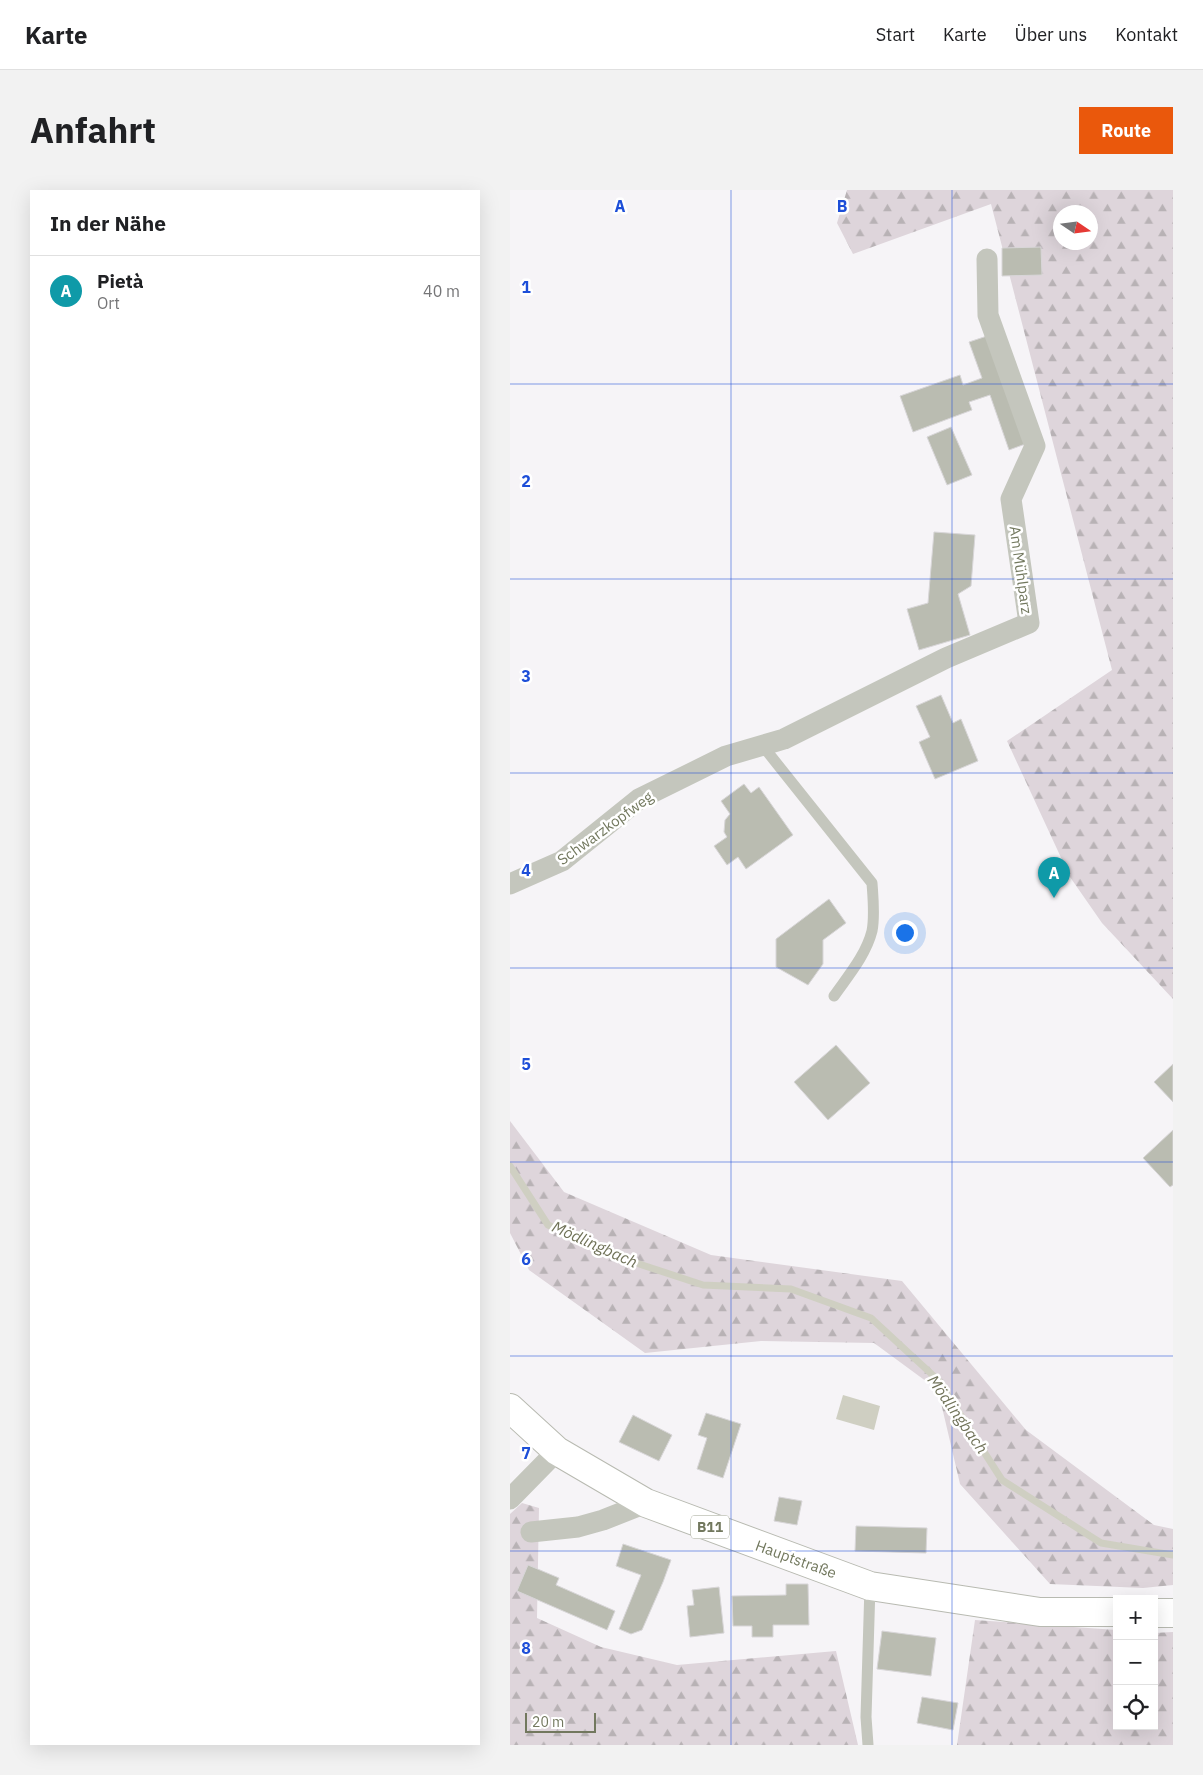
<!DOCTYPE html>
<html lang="de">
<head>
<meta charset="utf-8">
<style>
	:root { --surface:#fff; --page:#f2f2f2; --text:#202124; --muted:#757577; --line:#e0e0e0; --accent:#ea580c }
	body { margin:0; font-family:"IBM Plex Sans",sans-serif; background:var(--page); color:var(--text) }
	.controls { position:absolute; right:15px; bottom:15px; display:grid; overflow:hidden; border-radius:0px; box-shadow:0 5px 20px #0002 }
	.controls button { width:45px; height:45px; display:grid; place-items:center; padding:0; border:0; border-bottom:1px solid var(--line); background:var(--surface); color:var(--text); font:25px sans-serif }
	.compass { position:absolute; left:543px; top:15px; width:45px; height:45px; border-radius:50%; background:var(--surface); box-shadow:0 5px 20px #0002; rotate:103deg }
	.scale { position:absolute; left:15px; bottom:12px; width:71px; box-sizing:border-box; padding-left:5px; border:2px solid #72785e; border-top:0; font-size:14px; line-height:18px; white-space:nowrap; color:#72785e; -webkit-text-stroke:4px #fff; paint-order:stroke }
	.you { position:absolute; left:394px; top:742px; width:18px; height:18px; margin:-12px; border:4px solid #fff; border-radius:50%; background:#1a73e8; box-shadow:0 0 0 8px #1a73e833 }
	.badge { display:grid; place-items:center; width:32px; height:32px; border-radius:50%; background:var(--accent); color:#fff; font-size:16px; font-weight:700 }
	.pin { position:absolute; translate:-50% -41px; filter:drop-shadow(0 1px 2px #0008) }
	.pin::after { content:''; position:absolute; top:26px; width:18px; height:15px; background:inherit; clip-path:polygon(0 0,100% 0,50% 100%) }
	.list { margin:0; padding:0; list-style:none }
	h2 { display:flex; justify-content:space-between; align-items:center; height:65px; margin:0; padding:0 20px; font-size:21px }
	h2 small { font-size:16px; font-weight:400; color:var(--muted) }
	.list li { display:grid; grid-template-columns:32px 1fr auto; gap:15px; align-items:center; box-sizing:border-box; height:70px; padding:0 20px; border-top:1px solid var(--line) }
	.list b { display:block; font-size:19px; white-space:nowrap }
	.list p { margin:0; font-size:16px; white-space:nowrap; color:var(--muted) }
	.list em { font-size:16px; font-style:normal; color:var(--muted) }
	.icon { flex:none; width:28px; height:28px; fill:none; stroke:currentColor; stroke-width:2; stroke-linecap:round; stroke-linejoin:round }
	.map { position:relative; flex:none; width:663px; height:1555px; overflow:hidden; border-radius:0px }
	header { display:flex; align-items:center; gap:30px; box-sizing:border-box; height:70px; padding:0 25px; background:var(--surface); border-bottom:1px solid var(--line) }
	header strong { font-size:24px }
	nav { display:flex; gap:28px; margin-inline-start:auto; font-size:18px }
	.intro { display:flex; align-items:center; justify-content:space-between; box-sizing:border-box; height:120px; padding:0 30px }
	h1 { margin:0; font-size:35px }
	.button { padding:12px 22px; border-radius:0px; background:var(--accent); color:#fff; font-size:18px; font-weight:700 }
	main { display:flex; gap:30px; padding:0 30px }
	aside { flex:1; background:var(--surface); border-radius:0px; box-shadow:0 5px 20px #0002 }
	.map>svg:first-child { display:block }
	.forest { fill:url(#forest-firs); fill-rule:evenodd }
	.water { fill:#cfcfc2 }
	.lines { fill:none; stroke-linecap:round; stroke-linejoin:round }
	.stream { stroke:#cfcfc2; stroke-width:7 }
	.building { fill:#babcb1; stroke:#d8d6d8 }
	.primary-casing { stroke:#b8bab1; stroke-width:30 }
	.lane { stroke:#c4c6bd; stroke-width:11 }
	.street { stroke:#c4c6bd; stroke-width:21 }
	.primary { stroke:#fff; stroke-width:28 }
	.grid { fill:none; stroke:#1d4ed8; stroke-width:1; stroke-opacity:0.55 }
	.labels { text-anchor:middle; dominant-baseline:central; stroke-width:5; stroke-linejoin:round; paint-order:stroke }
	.shield { fill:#fff; stroke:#9ca08e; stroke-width:1 }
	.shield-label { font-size:14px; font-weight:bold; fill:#72785e }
	.street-label { font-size:15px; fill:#72785e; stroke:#fff }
	.water-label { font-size:16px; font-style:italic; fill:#707258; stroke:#fff }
	.grid-label { font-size:16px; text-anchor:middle; font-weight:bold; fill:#1d4ed8; stroke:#fff; stroke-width:5; stroke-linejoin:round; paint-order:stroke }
</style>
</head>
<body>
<header>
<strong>Karte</strong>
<nav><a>Start</a><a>Karte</a><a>Über uns</a><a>Kontakt</a></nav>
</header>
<div class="intro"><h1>Anfahrt</h1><a class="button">Route</a></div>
<main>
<aside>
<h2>In der Nähe<small></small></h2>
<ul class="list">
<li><span class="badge" style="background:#0f9aa8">A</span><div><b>Pietà</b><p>Ort</p></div><em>40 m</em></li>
</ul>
</aside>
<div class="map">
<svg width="663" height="1555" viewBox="0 0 663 1555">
	<defs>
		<pattern id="forest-firs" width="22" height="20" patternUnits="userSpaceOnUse" patternTransform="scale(1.25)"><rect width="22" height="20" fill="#ded5db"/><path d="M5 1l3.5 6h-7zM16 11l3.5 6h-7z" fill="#b8b2b5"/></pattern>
	</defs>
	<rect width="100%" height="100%" fill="#f6f4f7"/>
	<g class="forest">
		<path d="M 337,0 L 663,0 L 663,809 L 592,733 L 560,687 L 497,551 L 602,480 L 481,14 L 343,64 L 327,33 ZM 550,22 L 580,22 L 580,52 L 550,52 Z"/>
		<polygon points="0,931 54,1002 201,1065 392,1091 516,1240 644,1335 663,1339 663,1395 633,1398 540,1394 450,1294 428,1200 364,1153 251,1151 135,1163 19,1080 0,1043"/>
		<polygon points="12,1313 29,1318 27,1428 91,1457 167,1475 326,1461 348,1555 0,1555 0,1324"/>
		<polygon points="465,1430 607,1440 607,1536 644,1536 644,1443 663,1442 663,1555 447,1555"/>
	</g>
	<polygon class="water" points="333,1205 370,1216 364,1240 326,1229"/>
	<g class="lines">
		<polyline class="stream" points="0,976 38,1035 117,1070 193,1095 281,1099 361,1128 428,1190 492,1290 591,1353 663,1365"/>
	</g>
	<g class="building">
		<polygon points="531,57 532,85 492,86 492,58"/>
		<polygon points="480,145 518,253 499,260 480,205 459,212 462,220 403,242 390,206 450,185 453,195 472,188 459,152"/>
		<polygon points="441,237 462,285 437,295 417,247"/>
		<polygon points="424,342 465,345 461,396 448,404 460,445 409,460 397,419 418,413"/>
		<polygon points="431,505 443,533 451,529 468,571 425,589 409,552 420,547 406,516"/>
		<polygon points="234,594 241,603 249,597 283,645 236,679 228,667 217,675 204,656 217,647 214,642 215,630 220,624 211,611"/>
		<polygon points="319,709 336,733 313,750 313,774 298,795 266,777 266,749"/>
		<polygon points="326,855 360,893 318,930 284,892"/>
		<polygon points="663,874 663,912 644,892"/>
		<polygon points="663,940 663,995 660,997 633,968"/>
		<polygon points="196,1223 231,1234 213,1288 187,1279 197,1248 188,1245"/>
		<polygon points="123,1225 162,1245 149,1271 109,1252"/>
		<polygon points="269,1307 292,1311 287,1335 264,1331"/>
		<polygon points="346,1336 417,1338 416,1363 345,1361"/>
		<polygon points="113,1354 161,1370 153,1392 132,1440 121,1444 109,1439 131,1385 106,1376"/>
		<polygon points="18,1375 49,1388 46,1395 105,1421 97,1440 7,1401"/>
		<polygon points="276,1394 298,1394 299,1435 263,1435 263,1447 242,1447 242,1436 223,1436 222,1406 276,1405"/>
		<polygon points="209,1397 214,1443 180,1447 177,1416 184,1415 182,1400"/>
		<polygon points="372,1441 426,1448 421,1486 367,1479"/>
		<polygon points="412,1507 448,1513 443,1540 407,1533"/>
	</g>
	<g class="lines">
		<defs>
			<g id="primary">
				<polyline points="0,1218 47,1261 136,1313 360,1396 530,1422 607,1422"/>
				<polyline points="644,1423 663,1423"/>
			</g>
		</defs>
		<use href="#primary" class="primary-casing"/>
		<g class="lane">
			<path d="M 252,555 L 362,693 C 363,708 365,726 362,741 C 356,765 338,786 324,806"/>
			<polyline points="358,1555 356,1527 360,1396"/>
		</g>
		<g class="street">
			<polyline points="0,694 52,671 129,609 216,566 274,549 436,468 519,433 501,309 525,256 478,125 477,69"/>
			<polyline points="0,1309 47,1261"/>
			<polyline points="21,1342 68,1337 93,1330 136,1313"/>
		</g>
		<use href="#primary" class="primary"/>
	</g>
	<path class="grid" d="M 221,0 L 221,1555M 442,0 L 442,1555M 0,194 L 663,194M 0,389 L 663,389M 0,583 L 663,583M 0,778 L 663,778M 0,972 L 663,972M 0,1166 L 663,1166M 0,1361 L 663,1361"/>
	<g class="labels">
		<rect class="shield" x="181" y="1325.5" width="38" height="23" rx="4"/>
		<g class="shield-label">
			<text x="200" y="1337">B11</text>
		</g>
		<g class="street-label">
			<text transform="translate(511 380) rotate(82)">Am Mühlparz</text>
			<text transform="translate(95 638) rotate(-36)">Schwarzkopfweg</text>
			<text transform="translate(286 1369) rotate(20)">Hauptstraße</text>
		</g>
		<g class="water-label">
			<text transform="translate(85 1054) rotate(24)">Mödlingbach</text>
			<text transform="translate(448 1224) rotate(55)">Mödlingbach</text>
		</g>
	</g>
	<g class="grid-label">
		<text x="110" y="22">A</text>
		<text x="332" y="22">B</text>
		<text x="16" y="103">1</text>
		<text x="16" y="297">2</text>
		<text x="16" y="492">3</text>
		<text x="16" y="686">4</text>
		<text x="16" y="880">5</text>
		<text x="16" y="1075">6</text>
		<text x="16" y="1269">7</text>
		<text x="16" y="1464">8</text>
	</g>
</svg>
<div class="controls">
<button>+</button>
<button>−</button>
<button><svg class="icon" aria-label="locate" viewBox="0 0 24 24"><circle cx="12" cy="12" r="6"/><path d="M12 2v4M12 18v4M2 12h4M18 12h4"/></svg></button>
</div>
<svg class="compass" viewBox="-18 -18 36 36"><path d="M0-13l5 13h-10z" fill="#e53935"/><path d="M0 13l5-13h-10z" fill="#757577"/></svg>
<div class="scale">20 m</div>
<div class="you"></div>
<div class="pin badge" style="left:544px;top:708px;background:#0f9aa8">A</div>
</div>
</main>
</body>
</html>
